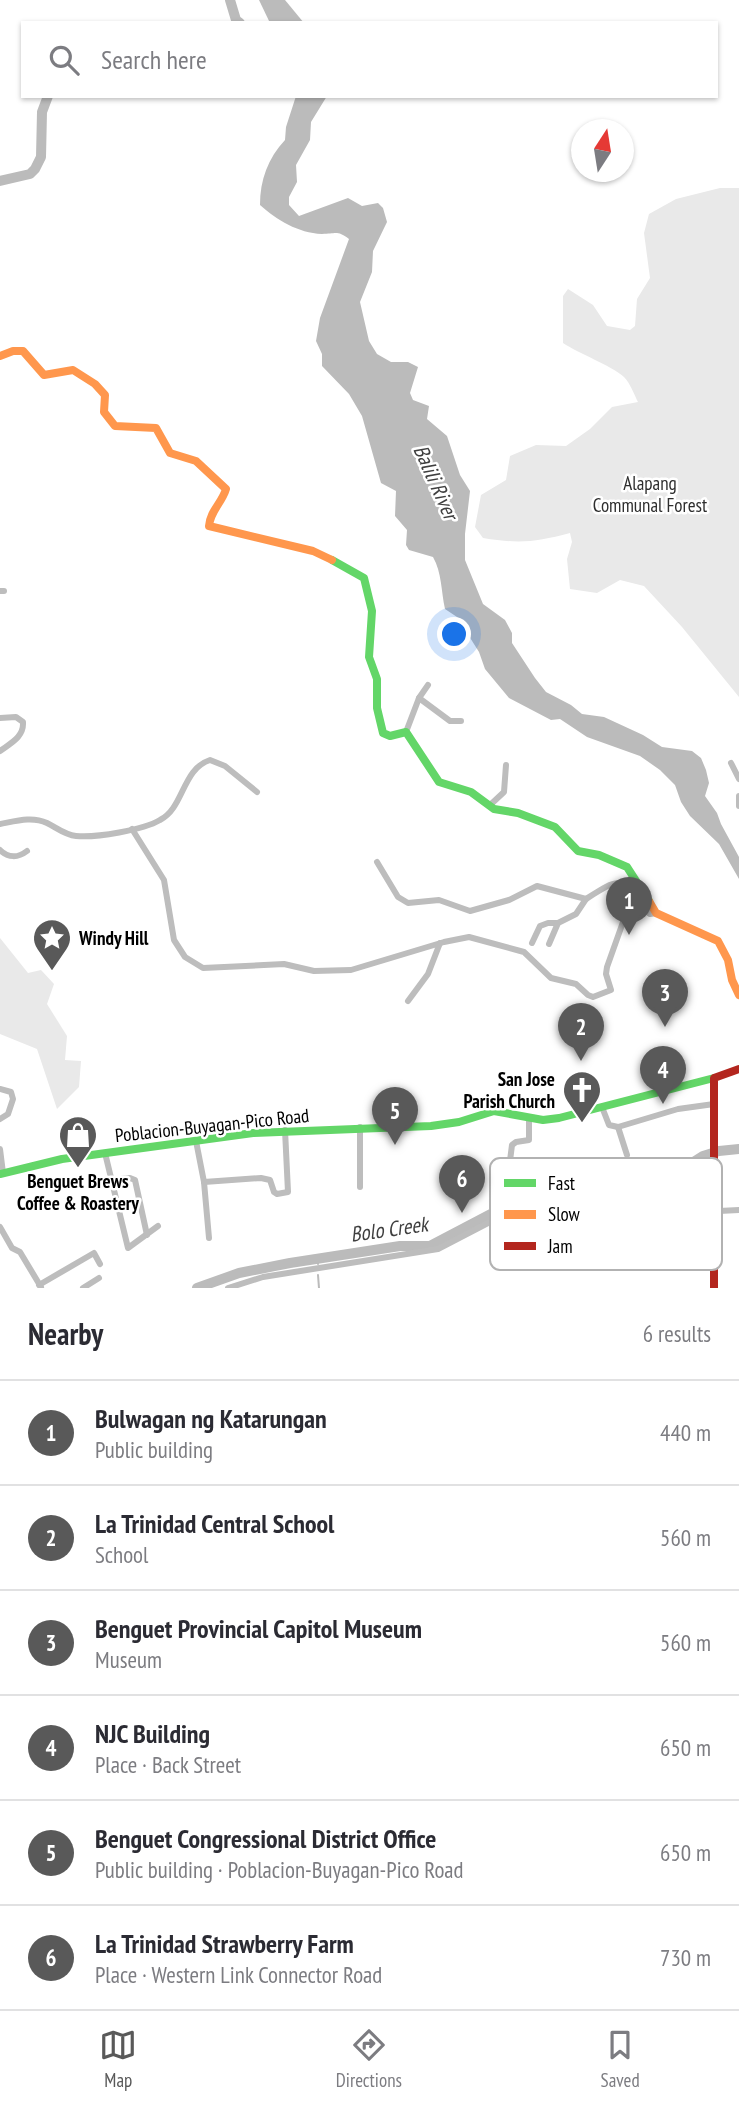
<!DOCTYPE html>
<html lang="en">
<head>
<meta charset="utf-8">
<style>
	:root { --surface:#fff; --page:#f7f7f7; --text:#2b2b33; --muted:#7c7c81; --line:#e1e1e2; --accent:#595959 }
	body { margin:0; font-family:"PT Sans Narrow",sans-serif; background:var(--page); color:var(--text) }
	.compass { position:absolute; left:571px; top:119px; width:63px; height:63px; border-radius:50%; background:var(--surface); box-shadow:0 2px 5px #0004; rotate:12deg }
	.you { position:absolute; left:455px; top:635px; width:24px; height:24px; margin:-18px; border:5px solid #fff; border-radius:50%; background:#1a73e8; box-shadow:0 0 0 10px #1a73e833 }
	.badge { display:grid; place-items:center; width:46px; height:46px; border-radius:50%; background:var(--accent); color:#fff; font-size:23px; font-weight:700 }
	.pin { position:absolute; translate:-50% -58px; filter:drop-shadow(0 2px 4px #0008) }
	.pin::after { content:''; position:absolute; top:37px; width:24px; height:21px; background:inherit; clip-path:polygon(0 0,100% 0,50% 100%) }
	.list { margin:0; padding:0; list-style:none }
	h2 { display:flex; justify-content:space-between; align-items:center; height:91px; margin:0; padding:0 28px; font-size:30px }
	h2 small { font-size:23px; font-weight:400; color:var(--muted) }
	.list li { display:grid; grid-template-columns:46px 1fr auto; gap:21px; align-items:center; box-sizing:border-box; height:105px; padding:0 28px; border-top:2px solid var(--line) }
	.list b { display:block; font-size:26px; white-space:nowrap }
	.list p { margin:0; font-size:23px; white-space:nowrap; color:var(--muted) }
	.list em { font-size:23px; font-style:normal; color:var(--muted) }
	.icon { flex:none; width:38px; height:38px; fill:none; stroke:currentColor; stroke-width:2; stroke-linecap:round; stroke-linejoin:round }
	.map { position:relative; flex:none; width:739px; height:1288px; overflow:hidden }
	.search { position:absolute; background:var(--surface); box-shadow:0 2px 5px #0004; left:21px; right:21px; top:21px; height:77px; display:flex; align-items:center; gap:18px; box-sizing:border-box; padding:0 24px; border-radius:0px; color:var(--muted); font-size:26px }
	.sheet { height:721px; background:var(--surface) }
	nav { display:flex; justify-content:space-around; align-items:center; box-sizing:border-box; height:98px; border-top:2px solid var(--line); background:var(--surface); font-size:19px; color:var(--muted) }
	nav a { display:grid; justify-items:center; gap:4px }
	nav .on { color:var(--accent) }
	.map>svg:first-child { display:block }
	.green { fill:#e9e9e9 }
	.water { fill:#bbb }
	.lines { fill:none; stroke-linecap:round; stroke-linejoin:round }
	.stream { stroke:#bbb; stroke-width:2 }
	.river { stroke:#bbb; stroke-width:10 }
	.street { stroke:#bdbdbd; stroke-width:6 }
	.fast { stroke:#63d668; stroke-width:8 }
	.slow { stroke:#ff974d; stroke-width:8 }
	.jam { stroke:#b3261e; stroke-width:8 }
	.labels { text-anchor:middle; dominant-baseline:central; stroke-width:5; stroke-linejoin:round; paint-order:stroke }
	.park-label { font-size:19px; fill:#2e2e2e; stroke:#fff }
	.poi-label { font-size:19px; font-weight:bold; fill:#000; stroke:#fff; text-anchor:start }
	.street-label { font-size:19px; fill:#000; stroke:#fff }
	.water-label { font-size:21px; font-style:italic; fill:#3f3f3f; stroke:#fff }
	.key { fill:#fff; stroke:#b2b2b2; stroke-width:2 }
	.key-label { font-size:19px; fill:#000 }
</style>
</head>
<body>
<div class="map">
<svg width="739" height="1288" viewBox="0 0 739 1288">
	<rect width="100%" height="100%" fill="#fff"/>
	<g class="green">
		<path d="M 720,188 L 739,188 L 739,697 L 682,627 L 644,586 L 620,580 L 597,593 L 570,589 L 567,559 L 572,542 L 570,533 C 536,542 519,544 483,538 L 475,527 L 481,495 L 506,480 L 510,456 L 536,445 L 566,446 L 590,429 L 612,407 L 638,402 C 634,394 630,383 624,377 C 609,364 581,355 563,343 L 563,296 L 568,289 L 593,305 L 607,326 L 630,330 L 635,326 L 637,299 L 650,278 L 644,233 L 649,214 L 676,199 Z"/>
		<polygon points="0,938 28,973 41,970 54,984 47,1004 67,1036 65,1060 81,1061 79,1087 57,1109 37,1049 0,1034"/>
	</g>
	<g class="water">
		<polygon points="259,0 285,0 304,23 270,23"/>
		<path d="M 296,96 L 327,96 L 311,122 L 310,140 L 296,165 L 297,182 L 289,197 L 289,205 L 299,216 L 348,198 L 362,206 L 378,203 L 383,208 L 387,222 L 373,251 L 372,272 L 360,302 L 369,341 L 377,354 L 391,362 L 408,362 L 418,367 L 410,393 L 413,400 L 429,406 L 427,419 L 447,436 L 460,475 L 470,491 L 465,534 L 465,560 L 483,604 L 505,620 L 512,633 L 512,643 L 535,678 L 546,692 L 571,705 L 582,714 L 604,717 L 643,735 L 662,747 L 692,751 L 701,758 L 706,770 L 709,783 L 705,796 L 717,813 L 721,824 L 739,857 L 739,879 L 719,844 L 690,816 L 681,802 L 675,785 L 660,770 L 640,756 L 587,737 L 560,719 L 551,720 L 509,698 L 485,669 L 479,652 L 457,617 L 445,609 C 441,591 442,573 433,557 L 409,550 L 406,545 L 407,530 L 395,516 L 396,491 L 381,483 L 362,416 L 349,394 L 322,366 L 322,354 L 316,341 L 320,318 L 349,239 C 337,230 336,234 322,234 C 298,233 277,220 260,205 C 260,180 268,158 285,140 L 286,127 Z"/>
	</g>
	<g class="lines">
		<g class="stream">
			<polyline points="318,1259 318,1264"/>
			<polyline points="318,1275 319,1288"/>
		</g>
		<g class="river">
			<polyline points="230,0 236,20 240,23"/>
			<polyline points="0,181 30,174 35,169 41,157 42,112 48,96"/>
			<polyline points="197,1288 239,1273 290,1263 400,1246 430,1246 491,1214 521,1207 585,1199 619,1201 637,1198 703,1156 719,1151 739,1149"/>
		</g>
		<g class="street">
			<polyline points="0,591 4,591"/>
			<polyline points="419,698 450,721 461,721"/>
			<path d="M 0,718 L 16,717 L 23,722 C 24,737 11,743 0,751"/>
			<polyline points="406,732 419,698 428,685"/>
			<polyline points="731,763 739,779"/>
			<polyline points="739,796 739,806"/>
			<polyline points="489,806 504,792 506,765"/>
			<path d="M 0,824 C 16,821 32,816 47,823 C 57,828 65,835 76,836 C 96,838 143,830 160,820 C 184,808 182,769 210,760 L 225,766 L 257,792"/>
			<polyline points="132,829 164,880 174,940 185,957 203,968 284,964 314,971 351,970 444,942 469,937 524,952 551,978 576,984 588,995 593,997 611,990 606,974 607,967 633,894"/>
			<path d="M 0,850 C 8,858 18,858 27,851"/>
			<path d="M 377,862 L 398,897 L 408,903 L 439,900 L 470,911 L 509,900 L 537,886 L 586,899 C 622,876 620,877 646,911 L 650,914 L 656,913"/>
			<polyline points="532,943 540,926 548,923 558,923"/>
			<polyline points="549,944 558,923 576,914 586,899"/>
			<polyline points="408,1001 428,974 440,943"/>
			<polyline points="0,1089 11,1092 13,1099 8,1114 0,1119"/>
			<polyline points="602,1107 609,1125 618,1127 678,1109 714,1104"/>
			<polyline points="360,1127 360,1187"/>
			<polyline points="618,1127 627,1155"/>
			<polyline points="196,1141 204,1182 209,1238"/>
			<polyline points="0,1149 3,1173"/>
			<polyline points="105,1153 128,1248 158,1226"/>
			<polyline points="111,1180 130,1178 135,1180 147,1235"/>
			<polyline points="204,1182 261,1178 270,1180 274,1192 277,1194 288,1192 285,1130"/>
			<polyline points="506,1192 512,1145 516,1142 529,1140 529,1117"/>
			<polyline points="0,1227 12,1248 20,1252 41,1287"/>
			<polyline points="39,1285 94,1253 100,1264"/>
			<polyline points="83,1288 99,1278"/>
			<polyline points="228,1288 263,1277 438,1249 488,1223 564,1210 616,1207 647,1220 655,1220 699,1212 739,1210"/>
		</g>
		<g class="fast">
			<polyline points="332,560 364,578 372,611 369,657 377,679 377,708 383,733 390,736 406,732 439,782 471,792 494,809 518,813 555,827 578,851 599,855 627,867 649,901"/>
			<polyline points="0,1174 62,1159 253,1133 431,1126 459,1122 494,1111 543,1120 559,1118 714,1078"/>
		</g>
		<g class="slow">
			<path d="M 0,356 L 13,351 L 23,351 L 44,375 L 73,370 L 95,384 L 105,395 L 104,412 L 115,426 L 156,428 L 170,453 L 196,461 L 226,489 C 222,503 210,511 209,526 L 313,551 L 332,560"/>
			<polyline points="649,901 656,913 718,941 728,960 732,980 739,995"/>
		</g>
		<polyline class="jam" points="714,1288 714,1078 739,1069"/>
	</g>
	<defs>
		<symbol id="sight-pin" viewBox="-11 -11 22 30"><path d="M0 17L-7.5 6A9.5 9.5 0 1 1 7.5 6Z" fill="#595959" stroke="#fff"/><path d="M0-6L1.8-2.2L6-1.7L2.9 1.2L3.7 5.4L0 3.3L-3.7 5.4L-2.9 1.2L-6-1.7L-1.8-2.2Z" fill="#fff"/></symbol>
		<symbol id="church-pin" viewBox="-11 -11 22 30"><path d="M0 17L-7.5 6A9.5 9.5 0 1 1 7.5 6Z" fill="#595959" stroke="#fff"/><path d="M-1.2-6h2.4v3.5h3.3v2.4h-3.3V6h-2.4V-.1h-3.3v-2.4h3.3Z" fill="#fff"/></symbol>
		<symbol id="shop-pin" viewBox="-11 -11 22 30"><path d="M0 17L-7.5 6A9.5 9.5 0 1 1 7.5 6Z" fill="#595959" stroke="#fff"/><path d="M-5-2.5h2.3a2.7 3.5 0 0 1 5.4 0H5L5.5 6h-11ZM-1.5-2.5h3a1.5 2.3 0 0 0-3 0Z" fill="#fff"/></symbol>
	</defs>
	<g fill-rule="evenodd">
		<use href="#sight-pin" x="30" y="916" width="44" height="60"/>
		<use href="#church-pin" x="560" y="1068" width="44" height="60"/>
		<use href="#shop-pin" x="56" y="1113" width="44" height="60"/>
	</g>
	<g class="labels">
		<g class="park-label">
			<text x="650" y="483">Alapang<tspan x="650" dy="22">Communal Forest</tspan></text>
		</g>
		<g class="poi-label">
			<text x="79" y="938">Windy Hill</text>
			<text x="555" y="1079" text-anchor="end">San Jose<tspan x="555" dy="22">Parish Church</tspan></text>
			<text x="78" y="1181" text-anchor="middle">Benguet Brews<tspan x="78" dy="22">Coffee &amp; Roastery</tspan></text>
		</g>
		<g class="street-label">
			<text transform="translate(212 1125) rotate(-6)">Poblacion-Buyagan-Pico Road</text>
		</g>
		<g class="water-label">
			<text transform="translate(436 482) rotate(66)">Balili River</text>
			<text transform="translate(389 1229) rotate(-8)">Bolo Creek</text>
		</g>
	</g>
	<rect x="490" y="1158" width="232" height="112" rx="10" class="key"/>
	<rect x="504" y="1179" width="32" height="8" fill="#63d668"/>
	<rect x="504" y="1210" width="32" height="9" fill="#ff974d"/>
	<rect x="504" y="1242" width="32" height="8" fill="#b3261e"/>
	<g class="key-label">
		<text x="548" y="1190">Fast</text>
		<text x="548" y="1221">Slow</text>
		<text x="548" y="1253">Jam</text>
	</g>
</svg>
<svg class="compass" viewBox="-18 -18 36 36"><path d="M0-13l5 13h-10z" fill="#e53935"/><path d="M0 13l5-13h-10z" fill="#7c7c81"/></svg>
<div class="you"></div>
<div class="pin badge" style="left:629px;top:935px">1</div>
<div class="pin badge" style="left:581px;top:1061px">2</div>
<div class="pin badge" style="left:665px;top:1027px">3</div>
<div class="pin badge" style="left:663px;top:1104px">4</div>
<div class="pin badge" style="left:395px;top:1145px">5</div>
<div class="pin badge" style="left:462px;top:1213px">6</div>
<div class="search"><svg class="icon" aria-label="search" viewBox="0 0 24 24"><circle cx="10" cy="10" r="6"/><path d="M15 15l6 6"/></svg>Search here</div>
</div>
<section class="sheet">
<h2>Nearby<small>6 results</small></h2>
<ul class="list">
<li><span class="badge">1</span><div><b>Bulwagan ng Katarungan</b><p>Public building</p></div><em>440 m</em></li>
<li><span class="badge">2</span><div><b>La Trinidad Central School</b><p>School</p></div><em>560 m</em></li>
<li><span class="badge">3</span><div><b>Benguet Provincial Capitol Museum</b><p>Museum</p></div><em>560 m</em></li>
<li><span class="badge">4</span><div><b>NJC Building</b><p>Place · Back Street</p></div><em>650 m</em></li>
<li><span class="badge">5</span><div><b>Benguet Congressional District Office</b><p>Public building · Poblacion-Buyagan-Pico Road</p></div><em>650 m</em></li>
<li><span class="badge">6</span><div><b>La Trinidad Strawberry Farm</b><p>Place · Western Link Connector Road</p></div><em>730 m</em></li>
</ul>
</section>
<nav>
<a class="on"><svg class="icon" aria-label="map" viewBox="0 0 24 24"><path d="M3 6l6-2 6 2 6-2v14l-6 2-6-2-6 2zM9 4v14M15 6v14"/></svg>Map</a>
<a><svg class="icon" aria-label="directions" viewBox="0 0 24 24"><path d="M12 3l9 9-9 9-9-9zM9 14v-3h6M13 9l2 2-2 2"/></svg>Directions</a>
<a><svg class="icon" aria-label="saved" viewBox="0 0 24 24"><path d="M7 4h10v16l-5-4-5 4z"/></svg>Saved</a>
</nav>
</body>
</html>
